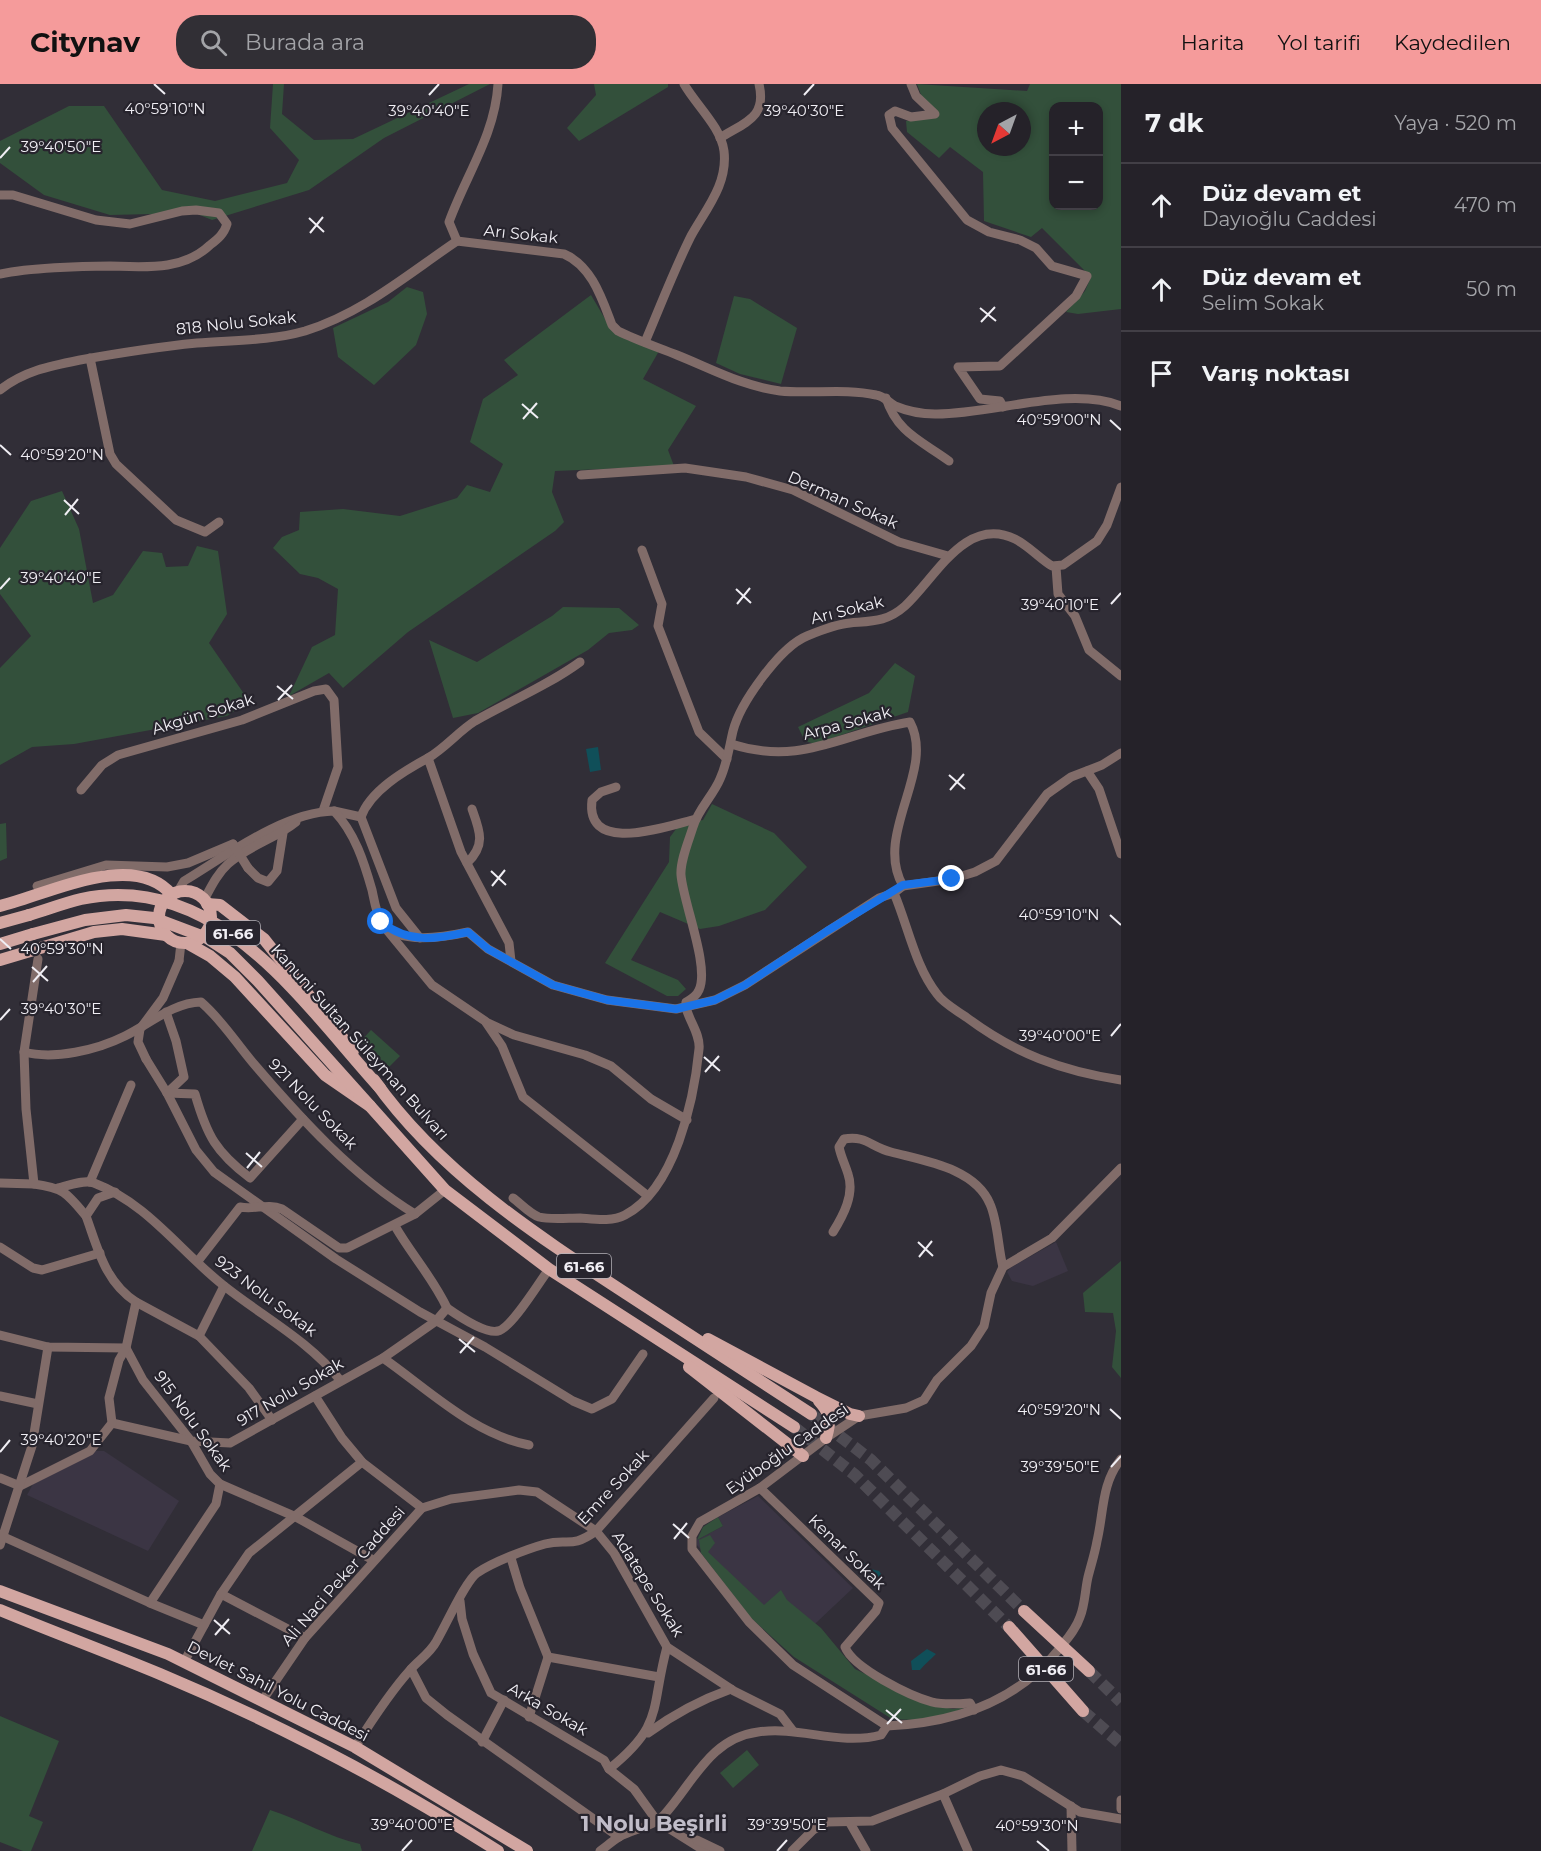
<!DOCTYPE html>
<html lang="tr">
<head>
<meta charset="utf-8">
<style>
	:root { --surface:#252229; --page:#312f35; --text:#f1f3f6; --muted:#a3a4a8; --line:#423f46; --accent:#f59b9b }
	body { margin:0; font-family:Montserrat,sans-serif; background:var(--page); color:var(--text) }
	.controls { position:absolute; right:18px; top:18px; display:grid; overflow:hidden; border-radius:12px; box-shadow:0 3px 9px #0003 }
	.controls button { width:54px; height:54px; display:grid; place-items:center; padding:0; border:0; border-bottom:2px solid var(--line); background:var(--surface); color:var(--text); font:30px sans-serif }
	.compass { position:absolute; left:977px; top:18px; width:54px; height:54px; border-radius:50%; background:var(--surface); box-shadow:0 3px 9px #0003; rotate:221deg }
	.stop { position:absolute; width:18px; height:18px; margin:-14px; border:4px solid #1a73e8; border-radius:50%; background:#fff }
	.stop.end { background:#1a73e8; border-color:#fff; box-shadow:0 2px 6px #0008 }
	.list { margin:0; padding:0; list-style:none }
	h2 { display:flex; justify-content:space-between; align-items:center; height:78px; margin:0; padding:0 24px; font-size:26px }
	h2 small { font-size:20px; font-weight:400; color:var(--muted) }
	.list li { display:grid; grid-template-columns:39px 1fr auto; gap:18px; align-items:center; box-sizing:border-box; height:84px; padding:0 24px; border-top:2px solid var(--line) }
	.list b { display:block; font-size:22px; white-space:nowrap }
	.list p { margin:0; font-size:20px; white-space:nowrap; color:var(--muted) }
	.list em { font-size:20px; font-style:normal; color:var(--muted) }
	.icon { flex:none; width:33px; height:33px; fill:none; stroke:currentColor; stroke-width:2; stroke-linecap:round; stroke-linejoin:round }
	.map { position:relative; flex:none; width:1121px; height:1767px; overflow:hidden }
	header { display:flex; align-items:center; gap:36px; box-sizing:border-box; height:84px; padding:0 30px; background:var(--accent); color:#111 }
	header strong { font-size:28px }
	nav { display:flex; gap:33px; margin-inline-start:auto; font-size:21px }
	.search { width:420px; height:54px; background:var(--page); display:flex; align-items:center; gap:15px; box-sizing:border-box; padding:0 21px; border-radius:24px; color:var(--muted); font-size:22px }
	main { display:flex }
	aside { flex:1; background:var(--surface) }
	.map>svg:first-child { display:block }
	.built { fill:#3b3544 }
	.green { fill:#33503b; fill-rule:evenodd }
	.water { fill:#104f59 }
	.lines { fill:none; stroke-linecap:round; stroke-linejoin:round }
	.major-tunnel { stroke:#4e4b53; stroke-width:12; stroke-dasharray:12 6; stroke-linecap:butt }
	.minor { stroke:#816c69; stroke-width:9 }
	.major { stroke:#d2a6a1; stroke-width:12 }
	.minor-bridge { stroke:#816c69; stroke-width:9 }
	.major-bridge { stroke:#d2a6a1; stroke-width:12 }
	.route { stroke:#1a73e8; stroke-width:8 }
	.ticks { fill:none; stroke:#f0eef4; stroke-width:2 }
	.labels { text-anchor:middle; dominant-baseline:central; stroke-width:4.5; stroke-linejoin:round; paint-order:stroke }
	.shield { fill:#27242d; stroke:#b4b1b8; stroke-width:1.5 }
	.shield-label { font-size:15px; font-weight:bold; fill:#f0eef4 }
	.street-label { font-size:16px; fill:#f0eef4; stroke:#27242d }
	.district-label { font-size:22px; font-weight:bold; fill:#c0bcc8; stroke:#27242d }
	.ticks-label { font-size:15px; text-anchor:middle; fill:#f0eef4; stroke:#27242d; stroke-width:4.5; stroke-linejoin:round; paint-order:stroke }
</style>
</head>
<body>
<header>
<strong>Citynav</strong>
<div class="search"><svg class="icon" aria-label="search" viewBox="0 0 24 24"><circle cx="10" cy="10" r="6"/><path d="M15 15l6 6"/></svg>Burada ara</div>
<nav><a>Harita</a><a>Yol tarifi</a><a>Kaydedilen</a></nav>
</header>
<main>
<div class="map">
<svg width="1121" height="1767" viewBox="0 0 1121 1767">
	<rect width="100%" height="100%" fill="#312e37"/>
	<g class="built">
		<polygon points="1056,1158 1068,1187 1033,1202 1012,1197 1007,1188 1010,1184"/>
		<polygon points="94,1367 104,1367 179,1417 148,1467 27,1411 33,1400"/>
		<polygon points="758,1412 853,1504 800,1554 752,1524 697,1461 697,1456 723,1442 718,1433"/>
	</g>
	<g class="green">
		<polygon points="273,0 284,0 282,30 314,56 353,55 469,0 490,0 384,54 309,106 212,136 195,129 110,131 44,111 0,79 0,57 69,22 104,22 162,106 215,117 287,99 299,76 270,44"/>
		<polygon points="594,0 668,0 668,3 579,57 567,44 596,11"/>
		<path d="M 917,0 L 1027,7 L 1030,0 L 1121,0 L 1121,225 L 1078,230 L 1066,228 L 1085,207 L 1091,193 L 1042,144 L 1031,153 L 984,137 L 983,88 L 950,63 L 939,74 L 907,48 L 906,37 L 926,35 L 927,27 ZM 1054,22 L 1098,22 L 1098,122 L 1054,122 ZM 986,27 L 1022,27 L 1022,63 L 986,63 Z"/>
		<polygon points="407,203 423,208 427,230 416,261 374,301 338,273 333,244 388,218"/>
		<polygon points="591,211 611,245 659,267 643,295 696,322 668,366 674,382 555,387 552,408 564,438 555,447 408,548 343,604 329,589 289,612 312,563 335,551 338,505 318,494 300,490 273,464 282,453 299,446 300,428 343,425 400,432 457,414 467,401 490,408 503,380 470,358 483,315 518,291 504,276"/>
		<polygon points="734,212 750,215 797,244 781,300 740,290 716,279"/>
		<polygon points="62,407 79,445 93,519 113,511 143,467 162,469 166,483 188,482 197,462 218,467 227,530 209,559 249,617 227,632 74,660 32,663 0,681 0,584 31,552 0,510 0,464 31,417"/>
		<polygon points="563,523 619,524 639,541 632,546 609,549 588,566 478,629 453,634 429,556 477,578 552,532"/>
		<polygon points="895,579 915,592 908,628 815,660 805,657 798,643 869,609"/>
		<polygon points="712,720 774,749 807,783 765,826 719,842 700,845 660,828 631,876 678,896 686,905 678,912 667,912 605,879 669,778 670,753 679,741 703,736"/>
		<polygon points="6,739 7,774 0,777 0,740"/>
		<polygon points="371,946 400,972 389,983 361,957"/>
		<polygon points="1121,1177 1121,1294 1112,1283 1116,1247 1113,1229 1085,1228 1083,1209"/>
		<polygon points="718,1433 723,1442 697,1456 703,1443"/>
		<polygon points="710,1451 715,1459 708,1468 764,1521 781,1506 787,1516 821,1544 855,1585 927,1620 953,1625 966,1623 950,1630 915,1636 892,1635 794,1573 750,1533 701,1469 699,1456"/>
		<polygon points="0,1632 59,1657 29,1732 43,1738 31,1767 23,1767 0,1758"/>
		<polygon points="747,1666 759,1681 733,1704 720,1689"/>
		<path d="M 270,1726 C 301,1736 329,1753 360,1760 L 362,1767 L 252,1767 Z"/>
	</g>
	<g class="water">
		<polygon points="598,663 601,686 590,688 586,665"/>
		<polygon points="861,1476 871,1485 879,1487 881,1490 876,1497 871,1498 857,1484"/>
		<path d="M 927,1565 L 936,1570 C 930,1576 925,1580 920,1586 L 912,1586 L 911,1577 Z"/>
	</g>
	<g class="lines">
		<g class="major-tunnel">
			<polyline points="811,1330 871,1376 1024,1527"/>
			<polyline points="794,1343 855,1391 1009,1543"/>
			<polyline points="1089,1587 1121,1618"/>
			<polyline points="1083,1627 1121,1660"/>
		</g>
		<g class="minor">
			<polyline points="911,0 916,12 935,30 911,33 895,27 889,31 892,44 967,136 989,148 1020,156 1036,164 1052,182 1087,192 1076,212 1000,282 958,283 980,315 1000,317 1003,323"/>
			<path d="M 720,54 C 745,38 767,34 759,0"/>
			<path d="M 0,111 L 13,111 L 96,136 L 130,140 L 182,127 L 196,126 L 219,129 L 227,140 C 224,150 218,155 210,161 C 183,187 145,183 110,182 C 80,182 29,184 0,190"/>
			<path d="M 457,157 L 564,170 C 592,182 602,215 612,241 L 618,247 C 636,256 657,263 677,271 C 712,285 742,302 780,307 C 811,310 845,304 876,311 C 884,312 888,318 895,322 C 907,327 923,330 935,330 C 991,331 1069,301 1121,322"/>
			<path d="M 457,157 L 449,138 C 466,91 495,51 498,0"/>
			<path d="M 645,258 C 660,223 674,186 691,152 C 706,125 728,100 724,67 C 721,43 696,21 684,0"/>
			<polyline points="90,274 110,370 116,380 176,436 205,448 219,438"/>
			<path d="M 0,306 C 24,287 50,282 80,276 C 119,269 157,263 197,259 C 233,256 270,257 305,247 C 363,229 408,190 457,157"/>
			<path d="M 886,314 C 897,349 922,357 949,377"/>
			<polyline points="581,391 685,384 746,393 793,406 899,458 948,472"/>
			<polyline points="642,466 662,520 658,542 699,648 727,675"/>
			<polyline points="1056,483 1058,510 1075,532 1089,566 1121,592"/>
			<path d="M 731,660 C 803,683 844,648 910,638 C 936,687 873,750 903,802"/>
			<path d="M 1121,669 L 1102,681 L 1071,693 L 1047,710 L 996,777 L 975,788 L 952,795 L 903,802 L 894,809 C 908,842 915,882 937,910 C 943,919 956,926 966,933 C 1014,969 1061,987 1121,996"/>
			<path d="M 428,674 C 445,664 459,647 475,637 C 510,617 547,602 580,578"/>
			<polyline points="1087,687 1099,705 1121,770"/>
			<path d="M 616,703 L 601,708 L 592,716 C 585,772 667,742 696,735"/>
			<polyline points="81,706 102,681 118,671 242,636 314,607 326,605 334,616 338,683 323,727"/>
			<path d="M 334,727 L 361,733 C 370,707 404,687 428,674 L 461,768 L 509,859 L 511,877"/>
			<polyline points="361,733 396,824 420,854"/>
			<path d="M 467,779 C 486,761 480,747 472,725"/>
			<polyline points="248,784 258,794 268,798 277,787 283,749"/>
			<polyline points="37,802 106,781 167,783 188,779 233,760"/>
			<path d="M 177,809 L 184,797 C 227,771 284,728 334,727 C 355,749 364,778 372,806 C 374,815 376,829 381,837 C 396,862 445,853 468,848 L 488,865 L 553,901 L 607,916 L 676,925 L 715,916 L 745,901 L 879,814 L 894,809"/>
			<path d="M 204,816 C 211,803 217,790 228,780 C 248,762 275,755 296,738"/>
			<polyline points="386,845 432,901 485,937 502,962 523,1013 648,1112"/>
			<polyline points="179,877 181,859"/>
			<polyline points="166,928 176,957 184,993 167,1009"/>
			<polyline points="486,938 514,951 585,971 611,982 651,1015 687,1036"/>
			<path d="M 24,968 C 54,976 97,966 125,952 C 150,940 172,919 201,918 C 222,936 236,959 254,980 C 301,1035 353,1092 415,1130 L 445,1106"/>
			<polyline points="146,975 167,1009 196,1066 214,1088 336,1175 420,1228 485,1263 573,1317 592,1325 612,1315 643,1270"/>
			<path d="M 167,1009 L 195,1010 C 207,1052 216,1068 250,1094 L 303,1035"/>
			<polyline points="90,1098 131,1001"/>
			<polyline points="0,1099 34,1100"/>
			<path d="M 58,1104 C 68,1102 84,1095 94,1099 C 147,1119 180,1167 223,1201 C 263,1233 308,1256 340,1296"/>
			<path d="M 513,1114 C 520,1119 530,1130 539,1133 C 550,1136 568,1134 580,1134 C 594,1135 612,1138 625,1131 C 675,1105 694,1016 699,965 C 701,948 684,931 686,918 C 691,915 696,913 699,906 C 710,883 683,818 681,791 C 680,777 689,756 693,743 C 698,725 713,712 720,695 C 727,680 729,664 733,647 C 740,619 780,563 807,552 C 819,547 836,540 850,539 C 872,537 887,538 905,522 C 935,495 965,431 1015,455 C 1029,462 1039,474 1052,482 L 1063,481 L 1097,457 L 1107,441 L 1121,403"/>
			<polyline points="86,1132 98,1114 115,1108"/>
			<path d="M 395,1142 C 411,1170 433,1194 447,1224"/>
			<path d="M 833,1148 C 843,1132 855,1110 848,1090 C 845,1080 841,1073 839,1063 L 844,1055 C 866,1051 871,1063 891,1068 C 925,1077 975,1084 990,1120 C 998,1138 998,1164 1003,1183"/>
			<polyline points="0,1163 33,1184 42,1186 100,1169"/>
			<path d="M 198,1177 L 240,1123 C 255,1126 267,1119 282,1125 L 339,1164 L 347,1164 L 415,1130"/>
			<polyline points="136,1218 199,1252 249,1304 272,1336"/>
			<polyline points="0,1251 48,1263 126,1264 143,1296 191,1357 210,1390 220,1400 216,1420 150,1519"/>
			<polyline points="199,1252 224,1202"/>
			<path d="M 383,1274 C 429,1306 473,1350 529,1361"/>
			<polyline points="0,1312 38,1320"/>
			<polyline points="315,1312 342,1354 362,1378 422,1424"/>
			<path d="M 112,1339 L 191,1357 L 230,1359 L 383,1274 L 436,1237 L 447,1224 C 457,1231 485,1250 498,1247 C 511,1245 540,1197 549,1185"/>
			<path d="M 0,1394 L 20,1402 L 90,1367 L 112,1339 L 109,1314 L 119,1276 L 126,1264 L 136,1218 C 105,1198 98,1165 86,1132 C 67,1109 64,1104 34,1100 L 26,1025 L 24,968 L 38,875"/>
			<polyline points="220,1400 296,1433 373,1476"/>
			<path d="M 760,1404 L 879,1519 L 876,1527 L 845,1563 C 853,1584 910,1612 932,1618 C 944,1621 958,1620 970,1619 L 974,1626"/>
			<polyline points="4,1453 150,1519 204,1541"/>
			<polyline points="0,1461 32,1362 48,1263"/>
			<polyline points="511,1474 520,1504 548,1573 659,1593"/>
			<polyline points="221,1510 305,1554"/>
			<polyline points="460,1517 462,1535 473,1570 491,1609 604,1676 609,1685 634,1705 657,1737 705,1767"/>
			<polyline points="184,1578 221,1510 249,1469 362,1378"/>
			<polyline points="411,1585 426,1614 447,1631 619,1753"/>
			<polyline points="262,1617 305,1554 422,1424 451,1415 519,1406 537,1408 596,1447 614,1469 667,1563 734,1607 780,1630 793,1647"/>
			<polyline points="529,1633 548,1573"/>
			<path d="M 887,1642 C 954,1639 1017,1618 1060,1564 C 1068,1554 1076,1545 1080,1533 C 1085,1521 1085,1506 1088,1493 C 1091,1481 1095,1469 1097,1457 C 1104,1428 1101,1400 1121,1375"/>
			<path d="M 648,1649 C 674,1630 700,1616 731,1605"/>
			<polyline points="482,1658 504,1616"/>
			<path d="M 355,1663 C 372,1636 390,1608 411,1585 C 419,1576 430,1569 436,1558 C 445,1543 466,1496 477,1489 C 493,1478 527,1465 545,1460 C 568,1454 571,1465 596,1447 L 714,1314"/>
			<path d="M 609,1685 C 665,1640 650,1625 667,1563"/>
			<polyline points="943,1710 968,1767"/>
			<polyline points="1121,1716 1121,1725"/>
			<polyline points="1071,1722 1072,1767"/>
			<polyline points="850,1739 866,1767"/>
			<polyline points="697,1756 720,1767"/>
			<path d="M 600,1767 C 606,1763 612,1757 619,1753 C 633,1745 653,1743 664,1731 C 693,1699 710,1654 758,1648 C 800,1642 839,1662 881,1651 L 887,1642 L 793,1581 L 749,1538 L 692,1465 L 692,1452 L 700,1438 L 760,1404 L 826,1354 L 859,1332 L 906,1324 L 924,1316 L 937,1296 L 971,1262 L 984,1242 L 991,1209 L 1003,1183 L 1052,1154 L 1121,1084"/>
			<polyline points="792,1767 813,1746 827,1738 872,1737 943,1710 980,1692 1001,1686 1023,1692 1080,1728 1121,1735"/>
		</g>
		<g class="major">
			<circle cx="185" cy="833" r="26"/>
			<polyline points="207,820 220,821 264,855 353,967"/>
			<path d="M 0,822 C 46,811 134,765 172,811"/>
			<polyline points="0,839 29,831"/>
			<polyline points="187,859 210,872 235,893 325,991 370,1022 445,1106 549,1185 794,1343"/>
			<polyline points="0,860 33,850"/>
			<polyline points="0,876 94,848 122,845 166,851"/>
			<path d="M 374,996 C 440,1090 541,1154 636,1216 C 695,1254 753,1292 811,1330"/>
			<polyline points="708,1255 816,1313 850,1330 859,1332"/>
			<polyline points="689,1283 803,1372"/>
			<path d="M 819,1317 C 831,1330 831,1337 826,1354"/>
			<polyline points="0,1507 168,1570 355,1663 527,1767"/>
			<path d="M 0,1526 C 53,1548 107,1568 160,1590 C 277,1639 391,1699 498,1767"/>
		</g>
		<g class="minor-bridge">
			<polyline points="233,760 248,784"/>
			<polyline points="146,975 138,958 140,945 163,914 179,877"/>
		</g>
		<g class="major-bridge">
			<path d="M 29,831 C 46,826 64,819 81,815 C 217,786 302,918 380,1004"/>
			<polyline points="33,850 85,836 126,831 154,834 207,854 230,869 258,897 370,1022"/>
			<polyline points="1024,1527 1089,1587"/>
			<polyline points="1009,1543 1083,1627"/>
		</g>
	</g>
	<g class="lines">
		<path class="route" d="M 381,838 C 409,860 436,855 468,848 L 488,865 L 553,901 L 607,916 L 676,925 L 715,916 L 745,901 L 827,847 L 903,801 L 952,795"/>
	</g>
	<path class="ticks" d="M 154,0 L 165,10M 429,11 L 439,0M 804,11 L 814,0M 0,74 L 10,63M 309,134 L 324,148M 310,149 L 323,133M 980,224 L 996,237M 981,238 L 995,223M 522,320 L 538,334M 523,335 L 537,319M 1110,336 L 1121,346M 0,361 L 11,371M 64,416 L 79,430M 65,431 L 78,415M 0,505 L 10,494M 736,505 L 751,519M 737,520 L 750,504M 1111,520 L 1121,509M 277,602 L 293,615M 278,616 L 292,601M 949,691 L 965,705M 950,706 L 964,690M 491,787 L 506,801M 492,802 L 505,786M 1110,831 L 1121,841M 0,855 L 11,865M 32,883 L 48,897M 33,898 L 47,882M 0,936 L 10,925M 1111,952 L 1121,940M 704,973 L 720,987M 705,988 L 719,972M 246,1069 L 262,1083M 247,1084 L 260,1068M 918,1158 L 933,1172M 919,1173 L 932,1157M 459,1255 L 475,1268M 460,1269 L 474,1253M 1110,1325 L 1121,1335M 0,1368 L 10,1356M 1111,1383 L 1121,1372M 673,1440 L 689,1454M 674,1455 L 687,1439M 214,1536 L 230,1550M 215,1551 L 229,1535M 886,1626 L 902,1639M 887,1640 L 901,1625M 1037,1757 L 1049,1767M 402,1767 L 412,1756M 777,1767 L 787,1756"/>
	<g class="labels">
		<g class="shield">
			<rect x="206" y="837" width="54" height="24" rx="4.5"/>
			<rect x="557" y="1170" width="54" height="24" rx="4.5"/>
			<rect x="1019" y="1573" width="54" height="24" rx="4.5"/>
		</g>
		<g class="shield-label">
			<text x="233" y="849">61-66</text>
			<text x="584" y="1182">61-66</text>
			<text x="1046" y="1585">61-66</text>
		</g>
		<g class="street-label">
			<text transform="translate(521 150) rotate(6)">Arı Sokak</text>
			<text transform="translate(236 239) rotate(-6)">818 Nolu Sokak</text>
			<text transform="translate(843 416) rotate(24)">Derman Sokak</text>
			<text transform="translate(847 526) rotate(-14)">Arı Sokak</text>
			<text transform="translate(203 630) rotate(-17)">Akgün Sokak</text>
			<text transform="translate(847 639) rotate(-15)">Arpa Sokak</text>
			<text transform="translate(360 958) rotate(48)">Kanuni Sultan Süleyman Bulvarı</text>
			<text transform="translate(313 1020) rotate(46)">921 Nolu Sokak</text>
			<text transform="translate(266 1212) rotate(37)">923 Nolu Sokak</text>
			<text transform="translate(290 1308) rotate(-30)">917 Nolu Sokak</text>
			<text transform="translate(193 1337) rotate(54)">915 Nolu Sokak</text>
			<text transform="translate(787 1365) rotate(-35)">Eyüboğlu Caddesi</text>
			<text transform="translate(613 1403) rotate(-47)">Emre Sokak</text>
			<text transform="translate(847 1468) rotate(44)">Kenar Sokak</text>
			<text transform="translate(343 1492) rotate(-49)">Ali Naci Peker Caddesi</text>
			<text transform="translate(648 1500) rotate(58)">Adatepe Sokak</text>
			<text transform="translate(278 1607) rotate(27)">Devlet Sahil Yolu Caddesi</text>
			<text transform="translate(548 1625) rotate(30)">Arka Sokak</text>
		</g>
		<g class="district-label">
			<text x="654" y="1739">1 Nolu Beşirli</text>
		</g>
	</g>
	<g class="ticks-label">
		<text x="165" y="30">40°59'10"N</text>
		<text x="429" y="32">39°40'40"E</text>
		<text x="804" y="32">39°40'30"E</text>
		<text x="61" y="68">39°40'50"E</text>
		<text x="1059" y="341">40°59'00"N</text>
		<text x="62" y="376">40°59'20"N</text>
		<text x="61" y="499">39°40'40"E</text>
		<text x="1060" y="526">39°40'10"E</text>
		<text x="1059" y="836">40°59'10"N</text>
		<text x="62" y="870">40°59'30"N</text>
		<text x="61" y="930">39°40'30"E</text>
		<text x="1060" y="957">39°40'00"E</text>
		<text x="1059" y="1331">40°59'20"N</text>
		<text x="61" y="1361">39°40'20"E</text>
		<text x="1060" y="1388">39°39'50"E</text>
		<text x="412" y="1746">39°40'00"E</text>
		<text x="787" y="1746">39°39'50"E</text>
		<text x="1037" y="1747">40°59'30"N</text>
	</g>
</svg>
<div class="controls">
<button>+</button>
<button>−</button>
</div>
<svg class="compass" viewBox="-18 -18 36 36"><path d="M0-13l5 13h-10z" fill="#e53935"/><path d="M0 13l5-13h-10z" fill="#a3a4a8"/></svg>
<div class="stop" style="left:381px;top:838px"></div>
<div class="stop end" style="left:952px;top:795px"></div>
</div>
<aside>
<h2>7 dk<small>Yaya · 520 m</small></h2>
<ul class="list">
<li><svg class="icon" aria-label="ahead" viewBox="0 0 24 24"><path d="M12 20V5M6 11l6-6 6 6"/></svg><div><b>Düz devam et</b><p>Dayıoğlu Caddesi</p></div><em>470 m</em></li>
<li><svg class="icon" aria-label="ahead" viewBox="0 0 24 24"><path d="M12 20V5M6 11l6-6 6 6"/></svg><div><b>Düz devam et</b><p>Selim Sokak</p></div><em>50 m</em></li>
<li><svg class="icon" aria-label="arrive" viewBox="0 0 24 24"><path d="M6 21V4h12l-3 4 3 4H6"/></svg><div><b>Varış noktası</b></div></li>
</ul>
</aside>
</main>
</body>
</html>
